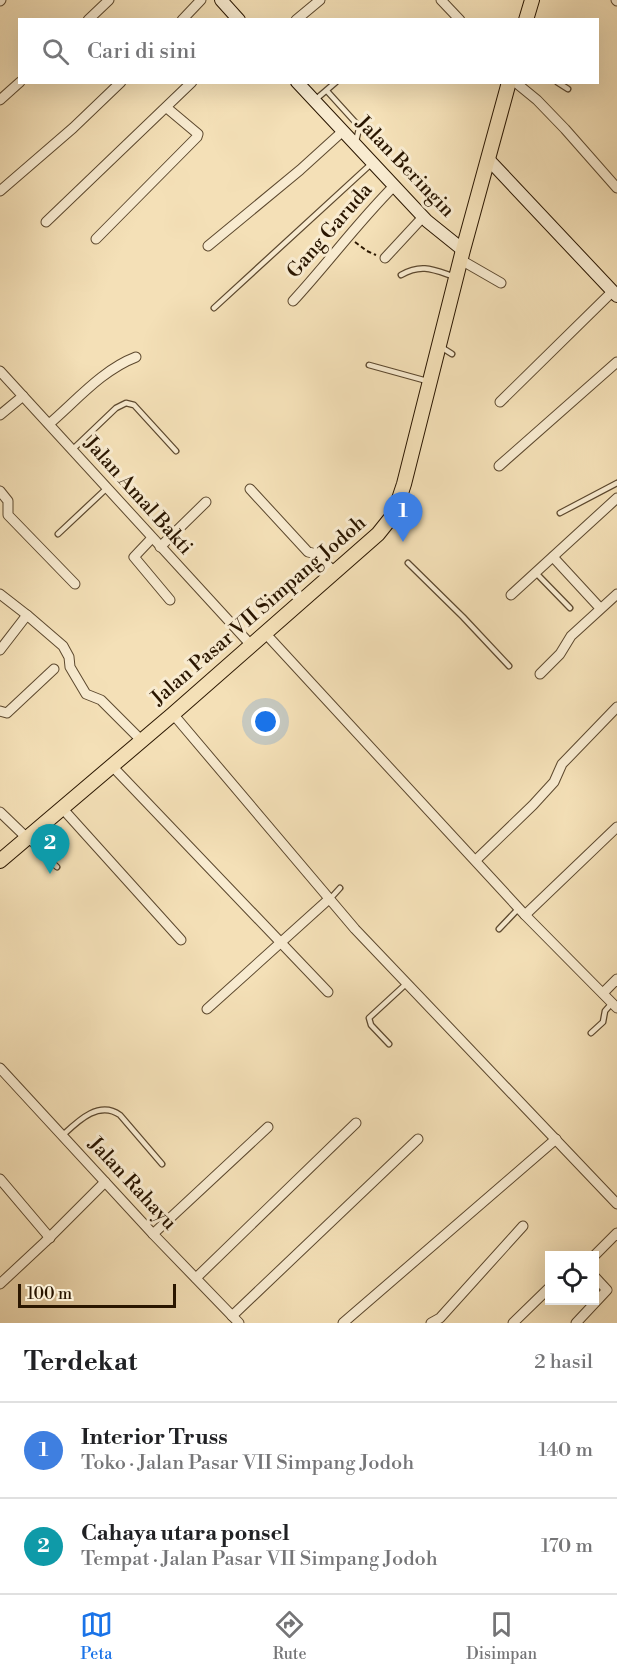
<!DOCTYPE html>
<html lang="id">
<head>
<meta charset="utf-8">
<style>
	:root { --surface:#fff; --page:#f6f6f6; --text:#202124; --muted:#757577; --line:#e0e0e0; --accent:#1a73e8 }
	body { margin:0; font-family:"Libre Bodoni",serif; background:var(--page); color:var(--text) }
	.controls { position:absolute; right:18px; bottom:18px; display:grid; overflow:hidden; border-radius:0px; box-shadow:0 6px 24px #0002 }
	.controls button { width:54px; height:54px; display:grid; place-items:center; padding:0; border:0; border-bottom:2px solid var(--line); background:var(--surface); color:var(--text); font:30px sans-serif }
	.scale { position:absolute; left:18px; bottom:15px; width:158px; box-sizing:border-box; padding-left:6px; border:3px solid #2a1600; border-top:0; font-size:16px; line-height:21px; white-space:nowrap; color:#2a1600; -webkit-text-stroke:4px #f8ebd0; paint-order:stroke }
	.you { position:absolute; left:266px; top:722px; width:21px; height:21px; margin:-15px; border:4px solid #fff; border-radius:50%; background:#1a73e8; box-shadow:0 0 0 9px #1a73e833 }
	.badge { display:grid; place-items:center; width:39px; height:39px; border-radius:50%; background:var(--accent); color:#fff; font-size:20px; font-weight:700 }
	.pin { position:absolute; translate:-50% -50px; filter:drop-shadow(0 2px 3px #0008) }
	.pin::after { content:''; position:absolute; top:32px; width:21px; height:18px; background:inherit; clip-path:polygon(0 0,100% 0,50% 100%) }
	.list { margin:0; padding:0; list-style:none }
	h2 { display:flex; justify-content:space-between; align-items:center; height:78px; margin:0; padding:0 24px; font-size:26px }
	h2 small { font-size:20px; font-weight:400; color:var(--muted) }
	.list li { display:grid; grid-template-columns:39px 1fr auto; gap:18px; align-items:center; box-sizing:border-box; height:96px; padding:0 24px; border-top:2px solid var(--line) }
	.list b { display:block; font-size:22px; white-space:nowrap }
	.list p { margin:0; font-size:20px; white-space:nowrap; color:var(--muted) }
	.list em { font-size:20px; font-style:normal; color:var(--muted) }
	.icon { flex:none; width:33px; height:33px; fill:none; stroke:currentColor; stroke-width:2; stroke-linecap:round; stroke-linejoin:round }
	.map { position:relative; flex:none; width:617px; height:1323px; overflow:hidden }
	.search { position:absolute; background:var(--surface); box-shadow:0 6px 24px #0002; left:18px; right:18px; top:18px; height:66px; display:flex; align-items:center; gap:15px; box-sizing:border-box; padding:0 21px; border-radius:0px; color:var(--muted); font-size:22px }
	.sheet { height:270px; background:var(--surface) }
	nav { display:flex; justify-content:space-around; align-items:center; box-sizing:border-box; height:84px; border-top:2px solid var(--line); background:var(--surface); font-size:16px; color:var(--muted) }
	nav a { display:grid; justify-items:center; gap:3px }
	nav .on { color:var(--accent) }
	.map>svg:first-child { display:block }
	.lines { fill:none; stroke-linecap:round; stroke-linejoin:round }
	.lane-casing { stroke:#5c482e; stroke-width:7 }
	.street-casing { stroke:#5c482e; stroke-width:11 }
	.secondary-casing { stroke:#2a1600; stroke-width:14 }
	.primary-casing { stroke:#2a1600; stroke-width:16 }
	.path { stroke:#2a1600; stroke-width:2; stroke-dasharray:4.5 3; stroke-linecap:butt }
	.lane { stroke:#f8ebd0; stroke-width:4.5 }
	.street { stroke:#f8ebd0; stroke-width:9 }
	.secondary { stroke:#f8ebd0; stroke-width:12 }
	.primary { stroke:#f4e0b7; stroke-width:14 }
	.labels { text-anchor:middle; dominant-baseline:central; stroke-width:6; stroke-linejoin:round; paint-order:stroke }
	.street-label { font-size:20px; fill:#2a1600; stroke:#f8ebd0 }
</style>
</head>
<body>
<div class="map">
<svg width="617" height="1323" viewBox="0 0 617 1323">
	<rect width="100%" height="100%" fill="#f4e0b7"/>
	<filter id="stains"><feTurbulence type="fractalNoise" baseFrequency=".00333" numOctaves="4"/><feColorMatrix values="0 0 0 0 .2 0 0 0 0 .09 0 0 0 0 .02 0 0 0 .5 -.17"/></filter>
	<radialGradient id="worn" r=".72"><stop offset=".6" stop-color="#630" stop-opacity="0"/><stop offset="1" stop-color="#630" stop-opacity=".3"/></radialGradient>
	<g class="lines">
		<defs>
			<g id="lane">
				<polyline points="557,82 568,89"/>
				<polyline points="327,91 356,123 359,129 356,141"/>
				<polyline points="315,100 336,82"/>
				<path d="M 401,275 C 422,263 434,270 455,277"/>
				<polyline points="214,308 371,164"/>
				<polyline points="441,347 452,354"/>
				<polyline points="369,365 427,381"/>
				<polyline points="72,450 116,408 126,403 134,405 176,451"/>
				<polyline points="560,513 617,483"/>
				<polyline points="58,534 107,488"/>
				<polyline points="408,563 463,617 509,666"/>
				<polyline points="536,573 570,608"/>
				<polyline points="28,840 57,867"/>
				<polyline points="330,899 340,888"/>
				<polyline points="499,929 519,908"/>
				<polyline points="591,1033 603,1022 605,1011 612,1003"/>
				<polyline points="389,1044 371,1025 369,1018 407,983"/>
				<path d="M 63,1135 C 78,1121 99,1100 120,1115 L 162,1164"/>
			</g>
			<g id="street">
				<polyline points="441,0 460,20"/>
				<polyline points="616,0 617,1"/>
				<polyline points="0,1 1,0"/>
				<polyline points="88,20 109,0"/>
				<polyline points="182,20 201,0"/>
				<polyline points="296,20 320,0"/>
				<polyline points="515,82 537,100 565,129 617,188"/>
				<polyline points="0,100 20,82"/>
				<polyline points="0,191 73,128 121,82"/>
				<polyline points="46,222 192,82"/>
				<polyline points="96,239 197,137 198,134 167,108"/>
				<polyline points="208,246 300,170 343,131"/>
				<polyline points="385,258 423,217"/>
				<polyline points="461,260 501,283"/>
				<path d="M 293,301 C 328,263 358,222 394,186"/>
				<polyline points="0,371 251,645"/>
				<polyline points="500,402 613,291"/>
				<polyline points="0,415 23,396"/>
				<path d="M 49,424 C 76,401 102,370 136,357"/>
				<polyline points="499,466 617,362"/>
				<polyline points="250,489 308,552 317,554 335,573"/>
				<polyline points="0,491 8,501 8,515 75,584"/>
				<polyline points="152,538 134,557 170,600"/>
				<polyline points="160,547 206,502"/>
				<polyline points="553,557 600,608"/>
				<polyline points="0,594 27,615"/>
				<polyline points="511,595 617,498"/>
				<polyline points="265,633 525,915 617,1008"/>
				<polyline points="0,650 27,615 63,646 69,657 70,667 86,694 101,700 141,740"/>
				<polyline points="540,674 560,654 571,636 617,594"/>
				<polyline points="0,711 7,713 54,669"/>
				<polyline points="173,714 355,929 617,1204"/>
				<polyline points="112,766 328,992"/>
				<polyline points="62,808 181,940"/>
				<polyline points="0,812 27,838"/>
				<polyline points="476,860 533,805 554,782 562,764 617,707"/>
				<polyline points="525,915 617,827"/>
				<polyline points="603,993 617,979"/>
				<polyline points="207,1009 329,899"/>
				<polyline points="0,1068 153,1234 239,1323"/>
				<polyline points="0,1179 50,1238"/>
				<polyline points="153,1234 268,1127"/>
				<polyline points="594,1256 617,1233"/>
				<polyline points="196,1278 356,1123"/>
				<polyline points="0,1284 45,1242 105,1182"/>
				<polyline points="232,1316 418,1139"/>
				<polyline points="343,1323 556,1139"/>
				<polyline points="431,1323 440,1318 523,1226"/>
				<polyline points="513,1323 550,1287"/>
				<polyline points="576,1323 607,1290 594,1276"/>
			</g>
			<g id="secondary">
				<polyline points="221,0 239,20"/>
				<polyline points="297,82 427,221 463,250"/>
				<polyline points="489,160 617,296"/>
			</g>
			<g id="primary">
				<polyline points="526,20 532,0"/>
				<polyline points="0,861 173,714 378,534 394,514 404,484 463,250 509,82"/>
			</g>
		</defs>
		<use href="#lane" class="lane-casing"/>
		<use href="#street" class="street-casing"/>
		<use href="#secondary" class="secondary-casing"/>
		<use href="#primary" class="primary-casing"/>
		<polyline class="path" points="355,242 367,251 376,255"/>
		<use href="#lane" class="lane"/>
		<use href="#street" class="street"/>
		<use href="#secondary" class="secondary"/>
		<use href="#primary" class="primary"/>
	</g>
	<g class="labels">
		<g class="street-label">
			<text transform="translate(405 167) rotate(46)">Jalan Beringin</text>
			<text transform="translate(330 231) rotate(-49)">Gang Garuda</text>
			<text transform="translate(138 496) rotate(48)">Jalan Amal Bakti</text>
			<text transform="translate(259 611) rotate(-41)">Jalan Pasar VII Simpang Jodoh</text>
			<text transform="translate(132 1184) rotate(47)">Jalan Rahayu</text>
		</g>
	</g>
	<rect width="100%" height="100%" filter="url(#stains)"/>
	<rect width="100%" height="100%" fill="url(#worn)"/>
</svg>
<div class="controls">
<button><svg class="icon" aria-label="locate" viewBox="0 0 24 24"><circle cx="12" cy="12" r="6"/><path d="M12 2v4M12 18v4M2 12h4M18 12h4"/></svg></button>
</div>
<div class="scale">100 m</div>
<div class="you"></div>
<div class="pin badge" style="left:403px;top:542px;background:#3f7fe0">1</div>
<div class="pin badge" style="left:50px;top:874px;background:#0f9aa8">2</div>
<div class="search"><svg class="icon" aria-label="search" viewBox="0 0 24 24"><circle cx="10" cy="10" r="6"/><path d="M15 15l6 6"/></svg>Cari di sini</div>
</div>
<section class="sheet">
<h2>Terdekat<small>2 hasil</small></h2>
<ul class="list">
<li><span class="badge" style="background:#3f7fe0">1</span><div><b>Interior Truss</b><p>Toko · Jalan Pasar VII Simpang Jodoh</p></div><em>140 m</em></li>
<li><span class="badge" style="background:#0f9aa8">2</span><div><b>Cahaya utara ponsel</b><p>Tempat · Jalan Pasar VII Simpang Jodoh</p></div><em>170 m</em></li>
</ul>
</section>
<nav>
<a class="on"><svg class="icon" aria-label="map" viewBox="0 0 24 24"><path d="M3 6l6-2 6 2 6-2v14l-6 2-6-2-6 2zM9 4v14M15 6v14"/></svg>Peta</a>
<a><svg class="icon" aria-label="directions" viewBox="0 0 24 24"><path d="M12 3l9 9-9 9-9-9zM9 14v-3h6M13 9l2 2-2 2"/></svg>Rute</a>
<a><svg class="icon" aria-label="saved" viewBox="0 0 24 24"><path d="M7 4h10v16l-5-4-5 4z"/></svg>Disimpan</a>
</nav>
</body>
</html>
